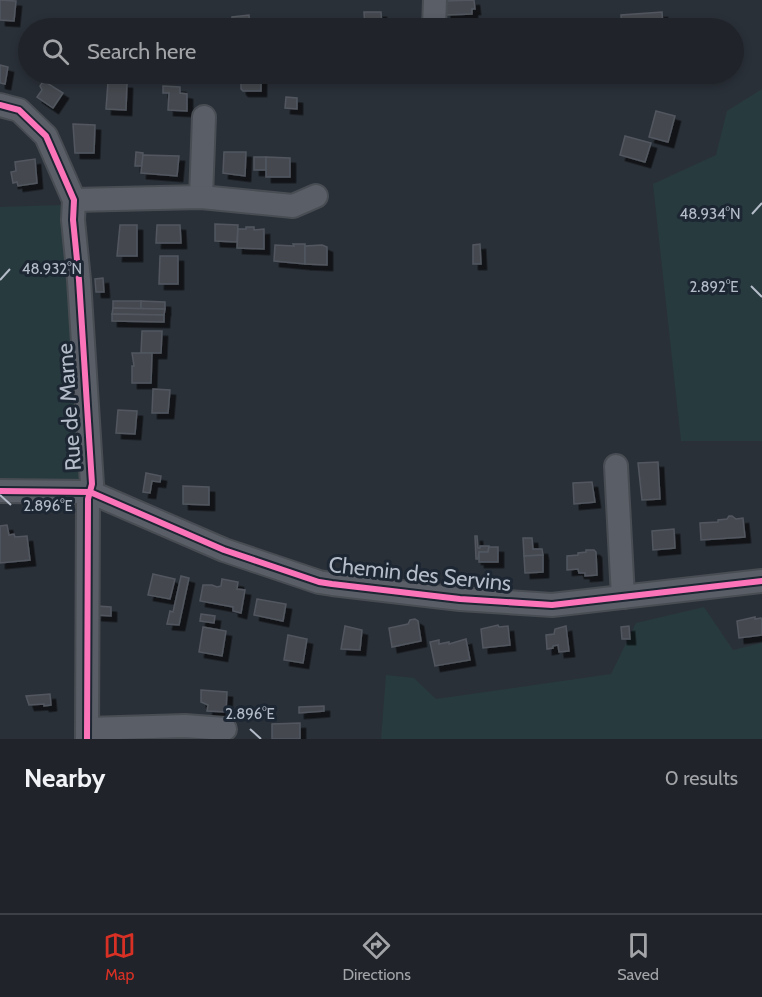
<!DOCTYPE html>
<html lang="en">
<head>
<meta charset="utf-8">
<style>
	:root { --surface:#20242a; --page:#2d3036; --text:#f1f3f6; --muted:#a2a4a8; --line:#3d4147; --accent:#d93025 }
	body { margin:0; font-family:Cabin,sans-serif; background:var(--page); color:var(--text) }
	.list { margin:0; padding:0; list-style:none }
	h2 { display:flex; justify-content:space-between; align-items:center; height:78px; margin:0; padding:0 24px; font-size:26px }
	h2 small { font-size:20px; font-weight:400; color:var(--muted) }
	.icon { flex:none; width:33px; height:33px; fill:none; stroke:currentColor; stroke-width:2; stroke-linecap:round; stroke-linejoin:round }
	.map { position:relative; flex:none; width:762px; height:739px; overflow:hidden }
	.search { position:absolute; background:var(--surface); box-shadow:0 3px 9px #0003; left:18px; right:18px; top:18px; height:66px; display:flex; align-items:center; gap:15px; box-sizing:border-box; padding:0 21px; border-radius:33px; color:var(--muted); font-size:22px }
	.sheet { height:174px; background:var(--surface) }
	nav { display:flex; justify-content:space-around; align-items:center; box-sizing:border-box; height:84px; border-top:2px solid var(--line); background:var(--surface); font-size:16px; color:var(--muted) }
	nav a { display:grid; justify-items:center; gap:3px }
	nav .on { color:var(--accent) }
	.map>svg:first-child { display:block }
	.green { fill:#273a3e }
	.building { fill:#444950; stroke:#52575f; stroke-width:1.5; filter:url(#shadow) }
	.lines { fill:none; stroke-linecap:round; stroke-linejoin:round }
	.minor-casing { stroke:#484c53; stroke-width:26 }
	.minor { stroke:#5a5e66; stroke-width:22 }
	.cycleway-casing { stroke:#1d2633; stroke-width:10 }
	.cycleway { stroke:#fb73b8; stroke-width:6 }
	.ticks { fill:none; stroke:#b4bcc9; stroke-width:2 }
	.labels { text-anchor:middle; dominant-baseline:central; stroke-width:6; stroke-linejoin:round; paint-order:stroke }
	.street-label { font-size:22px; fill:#b4bcc9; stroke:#1d2633 }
	.ticks-label { font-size:15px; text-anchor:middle; fill:#b4bcc9; stroke:#1d2633; stroke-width:6; stroke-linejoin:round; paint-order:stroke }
</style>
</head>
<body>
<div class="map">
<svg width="762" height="739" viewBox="0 0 762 739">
	<defs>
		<filter id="shadow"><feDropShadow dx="5.5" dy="5.5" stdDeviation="0" flood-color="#0009"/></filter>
	</defs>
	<rect width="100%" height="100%" fill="#2a3038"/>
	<g class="green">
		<polygon points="762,89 762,441 681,441 653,184 716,155 727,111"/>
		<polygon points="61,205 84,473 78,479 0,481 0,207"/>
		<polygon points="704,607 733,650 762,643 762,739 381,739 386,675 414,678 436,699 611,674 636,623"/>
	</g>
	<g class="building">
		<polygon points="0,0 16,1 14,21 0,20"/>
		<polygon points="474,0 475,9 472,9 472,14 446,15 445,1"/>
		<polygon points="364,12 381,12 382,28 365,28"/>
		<polygon points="662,12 663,28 622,28 621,15"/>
		<polygon points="249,15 250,28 232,28 232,17"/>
		<polygon points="574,20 575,28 525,28 525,23"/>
		<polygon points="0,65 8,67 5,84 0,83"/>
		<polygon points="241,74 261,74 261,91 243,91 241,89"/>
		<polygon points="108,82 127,83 126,110 106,109"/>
		<polygon points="42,83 47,83 63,93 53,108 37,97 42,90 40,86"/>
		<polygon points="163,86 180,87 180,93 187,94 187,111 168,110 169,93 163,93"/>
		<polygon points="286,97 297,98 297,109 285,108"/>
		<polygon points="656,111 675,116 668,142 649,137"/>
		<polygon points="73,124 95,125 94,153 75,153"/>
		<polygon points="625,136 651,143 645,162 620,155"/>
		<polygon points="136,152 143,153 142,166 135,166"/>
		<polygon points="224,152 246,152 245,176 223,173"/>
		<polygon points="143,155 179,156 177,176 141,173"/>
		<rect x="254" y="157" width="12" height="13"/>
		<polygon points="266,157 290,158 290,177 266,177"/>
		<polygon points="35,159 37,183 18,186 17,182 13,183 11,172 16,171 15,162"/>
		<polygon points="215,224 238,225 237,242 215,241"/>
		<polygon points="120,225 137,225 137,256 117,256"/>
		<polygon points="157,225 180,225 181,243 156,243"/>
		<polygon points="246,227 254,227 254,230 264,229 264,249 237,248 238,229 246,229"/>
		<polygon points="293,244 305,244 305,264 274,261 275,245 294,246"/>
		<polygon points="480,244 481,264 473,264 473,245"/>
		<polygon points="322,245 327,247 327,265 305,264 305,246"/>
		<polygon points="160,256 178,256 178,284 159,284"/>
		<polygon points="103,278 104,292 96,292 95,279"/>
		<polygon points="113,301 141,301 141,309 113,308"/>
		<polygon points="141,301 165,302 165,309 141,309"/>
		<polygon points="113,308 165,309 164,315 112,314"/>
		<polygon points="112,314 164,315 164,322 112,321"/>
		<polygon points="142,331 162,331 161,353 141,353"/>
		<polygon points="132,353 152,353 151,383 132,383 132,366 134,366"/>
		<polygon points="153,389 170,390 168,413 152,413"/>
		<polygon points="118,410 137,411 135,434 116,433"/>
		<polygon points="658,462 660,499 642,500 638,463"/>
		<polygon points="146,473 161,476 160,482 152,481 150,493 143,492"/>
		<polygon points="592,482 595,502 574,504 573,483"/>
		<polygon points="183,486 209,487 209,505 183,504"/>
		<polygon points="729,516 732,516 736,519 743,518 745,537 701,540 700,523 718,522 718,520 727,519"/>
		<polygon points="7,525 9,535 14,534 15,537 27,536 30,560 0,563 0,526"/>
		<polygon points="674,529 675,548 653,550 652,531"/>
		<polygon points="475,536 477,536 478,548 480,548 480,546 489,546 488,552 479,552 478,559 476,559"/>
		<polygon points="523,538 532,538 533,549 542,549 543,555 524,556"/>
		<polygon points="489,547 498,547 498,562 479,562 479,552 488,552"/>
		<polygon points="586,550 594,550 596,552 597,575 585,576 585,573 579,573 578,569 567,570 567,556 578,555 578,553 586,552"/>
		<polygon points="543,555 543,572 525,573 524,556"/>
		<polygon points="153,574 175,579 170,599 148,595"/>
		<polygon points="181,576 189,578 179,625 167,624 170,611 173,612"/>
		<polygon points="222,579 238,582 237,589 245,590 241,613 233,611 233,607 200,601 203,585 212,585 217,587 221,586"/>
		<polygon points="257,599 286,604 283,621 254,615"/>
		<polygon points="97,606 111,607 111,616 96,615"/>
		<polygon points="201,614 215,616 214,623 200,621"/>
		<polygon points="755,617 755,619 761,618 762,620 762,635 739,638 737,621"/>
		<polygon points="415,619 418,621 421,641 392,647 389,628 408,624 410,620"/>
		<polygon points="498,625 499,627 508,626 510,645 483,648 481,629"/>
		<polygon points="345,626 362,630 360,650 341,649"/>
		<polygon points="566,626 569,651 559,652 558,645 553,646 553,648 547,649 546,635 554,634 555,629"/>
		<polygon points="629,626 630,639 622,639 621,627"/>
		<polygon points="203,627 226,631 222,656 199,652"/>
		<polygon points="288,635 307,639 303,663 284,660"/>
		<polygon points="466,639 470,660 435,666 430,642 439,640 439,644 449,642 449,644"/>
		<polygon points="201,690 227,692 226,712 207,711 208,705 201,702"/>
		<polygon points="50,694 51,705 44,706 44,704 29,705 26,696"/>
		<polygon points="324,706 324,711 299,713 299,707"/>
		<polygon points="300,723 300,739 272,739 272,724"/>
	</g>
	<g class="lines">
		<defs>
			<g id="minor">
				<polyline points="434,28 435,0"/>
				<polyline points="0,105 19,110 46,136 74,200 73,220 79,280 92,484 88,499 87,739"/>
				<polyline points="201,197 204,117"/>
				<polyline points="74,200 201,197 293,206 316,196"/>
				<polyline points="616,466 623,597"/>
				<polyline points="0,491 90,492 224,550 319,582 332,584 460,599 552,605 762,581"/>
				<polyline points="87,729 185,726 225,729"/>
			</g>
		</defs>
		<use href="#minor" class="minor-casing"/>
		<use href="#minor" class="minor"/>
		<defs>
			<g id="cycleway">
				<polyline points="0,105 19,110 46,136 74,200 73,220 79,280 92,484 88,499 87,739"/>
				<polyline points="0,491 90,492 224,550 319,582 332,584 460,599 552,605 762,581"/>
			</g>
		</defs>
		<use href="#cycleway" class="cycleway-casing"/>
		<use href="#cycleway" class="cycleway"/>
	</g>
	<path class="ticks" d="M 752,214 L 762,203M 0,280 L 10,269M 751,286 L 762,297M 0,495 L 11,505M 250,729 L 261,739"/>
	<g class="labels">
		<g class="street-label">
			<text transform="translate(69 407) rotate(-94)">Rue de Marne</text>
			<text transform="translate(420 574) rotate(6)">Chemin des Servins</text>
		</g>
	</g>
	<g class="ticks-label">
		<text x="710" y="219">48.934°N</text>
		<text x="52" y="274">48.932°N</text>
		<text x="714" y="292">2.892°E</text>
		<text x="48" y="511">2.896°E</text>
		<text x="250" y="719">2.896°E</text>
	</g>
</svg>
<div class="search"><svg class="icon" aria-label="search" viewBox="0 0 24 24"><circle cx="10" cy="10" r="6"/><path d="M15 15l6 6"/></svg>Search here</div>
</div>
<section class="sheet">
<h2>Nearby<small>0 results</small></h2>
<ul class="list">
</ul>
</section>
<nav>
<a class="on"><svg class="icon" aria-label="map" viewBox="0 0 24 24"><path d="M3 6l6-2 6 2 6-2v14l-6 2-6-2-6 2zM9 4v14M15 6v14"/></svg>Map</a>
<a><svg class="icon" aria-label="directions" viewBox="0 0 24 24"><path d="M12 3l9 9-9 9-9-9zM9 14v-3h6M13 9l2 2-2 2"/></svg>Directions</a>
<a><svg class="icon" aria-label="saved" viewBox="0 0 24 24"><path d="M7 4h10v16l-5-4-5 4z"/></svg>Saved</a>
</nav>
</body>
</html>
